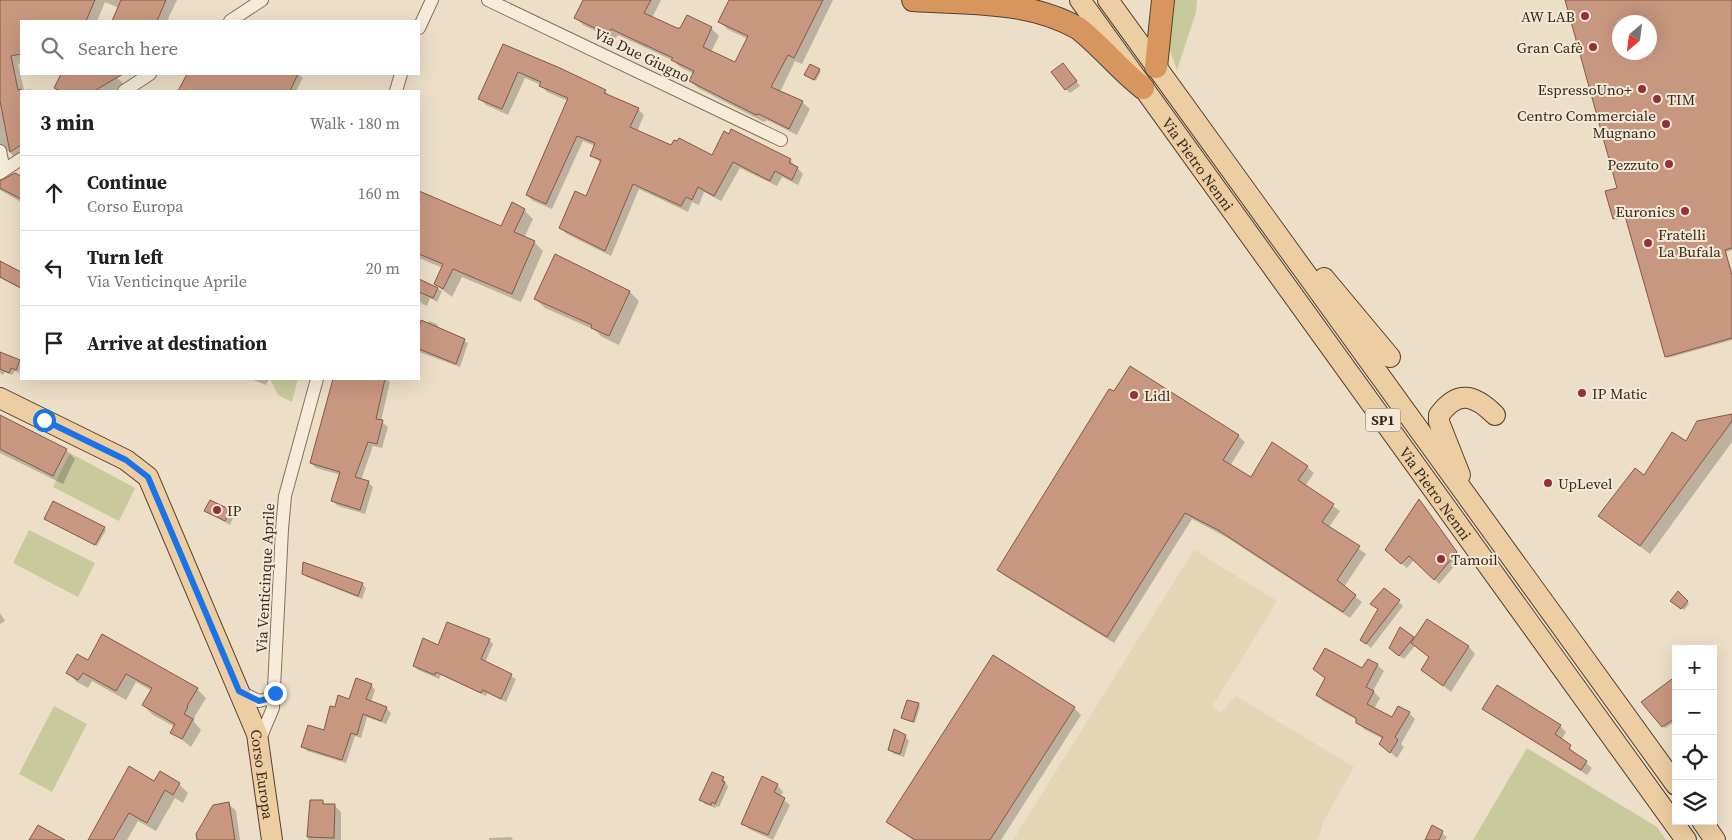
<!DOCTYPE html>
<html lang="en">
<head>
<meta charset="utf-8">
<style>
	:root { --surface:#fff; --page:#f2f2f2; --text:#202124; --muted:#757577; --line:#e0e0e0 }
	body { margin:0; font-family:"Source Serif 4",serif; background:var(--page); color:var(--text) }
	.controls { position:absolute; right:15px; bottom:15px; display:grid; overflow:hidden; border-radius:0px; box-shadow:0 5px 20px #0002 }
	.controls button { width:45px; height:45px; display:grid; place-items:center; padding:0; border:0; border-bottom:1px solid var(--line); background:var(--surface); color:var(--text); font:25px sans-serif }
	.compass { position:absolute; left:1612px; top:15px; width:45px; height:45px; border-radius:50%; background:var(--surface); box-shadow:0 5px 20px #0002; rotate:208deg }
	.stop { position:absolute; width:15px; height:15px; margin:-11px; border:4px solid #1a73e8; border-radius:50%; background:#fff }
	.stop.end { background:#1a73e8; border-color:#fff; box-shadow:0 1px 5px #0008 }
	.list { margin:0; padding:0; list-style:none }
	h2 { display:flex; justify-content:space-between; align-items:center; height:65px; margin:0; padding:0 20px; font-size:21px }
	h2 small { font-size:16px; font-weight:400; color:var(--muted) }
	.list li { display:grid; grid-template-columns:32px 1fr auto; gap:15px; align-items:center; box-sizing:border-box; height:75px; padding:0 20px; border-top:1px solid var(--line) }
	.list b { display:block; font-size:19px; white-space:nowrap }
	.list p { margin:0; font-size:16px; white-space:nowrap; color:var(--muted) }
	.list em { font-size:16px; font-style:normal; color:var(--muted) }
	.icon { flex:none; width:28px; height:28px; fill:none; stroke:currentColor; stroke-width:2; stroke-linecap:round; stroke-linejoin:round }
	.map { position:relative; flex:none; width:1732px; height:840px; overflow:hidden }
	.search { position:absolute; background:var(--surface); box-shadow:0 5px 20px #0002; left:20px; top:20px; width:400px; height:55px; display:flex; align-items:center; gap:12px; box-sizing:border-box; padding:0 18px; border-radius:0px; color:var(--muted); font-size:19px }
	.panel { position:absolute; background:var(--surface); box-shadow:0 5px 20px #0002; left:20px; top:90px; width:400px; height:290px; border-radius:0px }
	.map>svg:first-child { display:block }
	.farmland { fill:#e2d6b5 }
	.green { fill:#c9ca9c }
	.shadow { fill:#0003; fill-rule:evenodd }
	.building { fill:#c8977f; stroke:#855845; fill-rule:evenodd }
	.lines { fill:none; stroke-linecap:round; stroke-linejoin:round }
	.street-casing { stroke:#87705d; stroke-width:14 }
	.primary-casing { stroke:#553f31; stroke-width:22 }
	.highway-casing { stroke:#553f31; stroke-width:24 }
	.street { stroke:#f7ecda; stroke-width:12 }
	.primary { stroke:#edcea2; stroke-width:20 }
	.highway { stroke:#d6965e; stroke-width:22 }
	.route { stroke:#1a73e8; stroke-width:6 }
	.poi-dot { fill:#93313b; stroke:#f4e9d7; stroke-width:2 }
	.labels { text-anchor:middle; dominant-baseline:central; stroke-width:4; stroke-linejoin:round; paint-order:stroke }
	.shield { fill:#f4e9d7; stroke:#706357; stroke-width:1 }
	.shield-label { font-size:14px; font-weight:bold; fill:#382a20 }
	.poi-label { font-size:15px; fill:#382a20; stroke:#f4e9d7; text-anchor:start }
	.street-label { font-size:15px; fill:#382a20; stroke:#f4e9d7 }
</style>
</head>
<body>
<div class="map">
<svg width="1732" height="840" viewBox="0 0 1732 840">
	<rect width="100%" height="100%" fill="#ecdec7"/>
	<polygon class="farmland" points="1194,550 1277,601 1212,707 1221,713 1236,696 1354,767 1324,820 1318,840 1013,840"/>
	<g class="green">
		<polygon points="1170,0 1197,0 1196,12 1177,70 1169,48"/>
		<polygon points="270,379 298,379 292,402 278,395"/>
		<polygon points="70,453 135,488 119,521 53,487"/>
		<polygon points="29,530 95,563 78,597 13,563"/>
		<polygon points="54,706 87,724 52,792 19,774"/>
		<polygon points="1527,748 1657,827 1666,840 1473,840"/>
	</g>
	<g class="shadow">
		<polygon points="0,0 177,0 167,21 148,21 143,19 144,21 113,21 119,8 105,2 97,21 21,21 21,63 18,64 24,90 30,89 33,91 21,91 21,158 17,160 9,151 2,153 0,159"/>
		<polygon points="584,0 661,0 652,18 677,30 681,29 687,17 711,28 719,36 711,52 735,64 748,39 727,29 720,21 731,0 833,0 802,64 795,61 780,92 802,102 810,109 797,135 767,120 764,122 698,88 690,81 694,74 680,67 674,61 618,35 614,40 583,25 575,17"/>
		<path d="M 1567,0 L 1732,0 L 1732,250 L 1726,252 L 1732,273 L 1732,340 L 1668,358 L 1666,356 L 1626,217 L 1616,220 L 1614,218 L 1618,189 ZM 1620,22 L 1650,22 L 1650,52 L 1620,52 Z"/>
		<polygon points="503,46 605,91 611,97 638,109 644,115 637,132 672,146 713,157 732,131 790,160 803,174 798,185 782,177 777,186 740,168 721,201 704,192 699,205 692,202 688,212 639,189 611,256 567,234 560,228 586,198 601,163 591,155 595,146 583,141 552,209 533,201 527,195 568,101 547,92 541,85 525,78 508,115 486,105 480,98"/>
		<polygon points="1063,64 1080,86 1070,93 1066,89"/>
		<polygon points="819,70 821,71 816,81 808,76"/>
		<polygon points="62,74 108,74 117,78 125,85 115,91 59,91 56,88"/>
		<polygon points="188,74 261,74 260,77 267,84 263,91 178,91"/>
		<polygon points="277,74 298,74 303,78 296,91 272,91 270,89"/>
		<polygon points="15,174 21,178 21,202 0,190 0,182"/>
		<polygon points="419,192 502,228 524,210 533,219 524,238 534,242 543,251 521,302 462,277 452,297 435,284 443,268 419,258"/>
		<polygon points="0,262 21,273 21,289 0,278"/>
		<polygon points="419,280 442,291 437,302 430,298 427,306 419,302"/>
		<polygon points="630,292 639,301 619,345 602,337 595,330 545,308 535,299"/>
		<polygon points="429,321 437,324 440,330 468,343 460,367 419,352 419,330 422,322 428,324"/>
		<polygon points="0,353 21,362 19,373 15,371 12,375 5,372 3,375 0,373"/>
		<polygon points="251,379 269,379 266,385"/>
		<polygon points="335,379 386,379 390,382 381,421 388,427 382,448 373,446 361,480 368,482 373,487 365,514 338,506 333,501 341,475 316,468 311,463"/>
		<polygon points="1732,415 1732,442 1650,554 1600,516 1686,443"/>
		<polygon points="0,417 66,450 75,459 63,484 0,453"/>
		<polygon points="1238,436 1245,442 1230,466 1251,479 1307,467 1314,473 1305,486 1340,511 1329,527 1366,554 1344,587 1362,602 1350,618 1226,537 1192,519 1114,643 1005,576 999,570"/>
		<polygon points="1419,501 1461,558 1439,584 1414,560 1407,568 1391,555"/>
		<polygon points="206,511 230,511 234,515 230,525"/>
		<polygon points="45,519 104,528 106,530 97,546"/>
		<polygon points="303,573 362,584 366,588 362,599 307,577"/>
		<polygon points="1384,589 1403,606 1371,648 1362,640 1379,610 1372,604"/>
		<polygon points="1678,593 1689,604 1684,610 1674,603"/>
		<polygon points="0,613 5,621 0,624"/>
		<polygon points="1427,621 1469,647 1475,654 1451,692 1423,670 1430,658 1415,646 1404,659 1395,653 1401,629 1415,639"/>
		<polygon points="489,640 493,644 485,663 516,679 506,702 487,693 486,696 441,675 439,679 418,670 414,666"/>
		<polygon points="993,657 1074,708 1081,715 1001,840 913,840 888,821"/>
		<polygon points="88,662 197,689 206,698 195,716 194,722 201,730 191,747 172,732 175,727 153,715 143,705 152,691 136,682 126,700 92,681 88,688 77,682 68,673"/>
		<polygon points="1377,665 1384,671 1373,691 1380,698 1374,709 1392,719 1409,713 1415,719 1401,744 1404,747 1397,758 1380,744 1383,739 1364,729 1357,720 1323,701 1317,694 1326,679 1314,669 1363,670"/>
		<polygon points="1676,678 1676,721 1665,728 1643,702"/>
		<polygon points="371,685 375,690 371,702 386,708 391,713 386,724 367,717 361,738 355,736 346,763 307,751 303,746 324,731 335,709"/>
		<polygon points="918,704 920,706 915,723 903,718"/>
		<polygon points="1484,709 1560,726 1566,732 1561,740 1592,768 1587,775 1490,714"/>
		<polygon points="905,736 909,741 904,757 894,754 889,750"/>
		<polygon points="723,778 728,787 719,807 717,806 715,808 705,804 701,800"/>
		<polygon points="155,782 179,784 188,793 183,803 175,798 156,831 138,821 127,840 90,840"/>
		<polygon points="777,785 783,792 780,797 790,805 773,840 749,829 743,823"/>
		<polygon points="311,801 323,802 327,806 335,806 341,812 341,840 308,840"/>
		<polygon points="229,804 236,811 240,840 198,840"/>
		<polygon points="1433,827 1447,837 1445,840 1427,840"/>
		<polygon points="511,837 513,840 489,840 489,838"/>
	</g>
	<g class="building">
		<polygon points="0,0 95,0 86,21 21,21 21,54 11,56 18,90 21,89 21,145 10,152 0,101"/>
		<polygon points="121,0 166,0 157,21 112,21"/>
		<polygon points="583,0 651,0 644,13 677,28 680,28 687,15 712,27 703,47 735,62 748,36 718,22 729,0 823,0 794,58 788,55 771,87 803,101 789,129 759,114 756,115 689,81 694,71 671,60 673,58 611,29 607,34 574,18"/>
		<path d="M 1565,0 L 1732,0 L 1732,248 L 1725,250 L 1732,275 L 1732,338 L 1665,357 L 1625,216 L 1613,219 L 1605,191 L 1617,188 ZM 1620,22 L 1650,22 L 1650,52 L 1620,52 Z"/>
		<polygon points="503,44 560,68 606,90 604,93 639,108 630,127 671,145 674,140 677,141 679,138 712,155 724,131 729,134 731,129 791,159 789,163 798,167 792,180 775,171 770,181 733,162 714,196 698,187 692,200 686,197 681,206 633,184 605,251 559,228 575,191 586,196 601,160 590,156 595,143 577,136 546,204 526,195 568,98 539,86 541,82 518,72 502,109 478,99"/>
		<polygon points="1063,63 1077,81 1065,90 1051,72"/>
		<polygon points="810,64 820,69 814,80 804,75"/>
		<polygon points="61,74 123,74 94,91 61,91 54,88"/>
		<polygon points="187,74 298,74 290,91 178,91"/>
		<polygon points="15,173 21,176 21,199 0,188 0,181"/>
		<polygon points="419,191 501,226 512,202 525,209 514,232 535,241 512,294 453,269 443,289 434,284 443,264 419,254"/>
		<polygon points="555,254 630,291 609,336 591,328 592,325 534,299"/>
		<polygon points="0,261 21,272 21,288 0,277"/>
		<polygon points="419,279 438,288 433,298 419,292"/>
		<polygon points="421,320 465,339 456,364 419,349 419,327"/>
		<polygon points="0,352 20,360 16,370 11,368 9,373 0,369"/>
		<polygon points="1130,366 1239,435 1223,460 1251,477 1272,442 1308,466 1298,480 1334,504 1322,522 1360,546 1337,580 1356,595 1343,612 1218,530 1185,513 1107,637 997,570 1109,389 1114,391"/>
		<polygon points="333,379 385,379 376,419 383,420 377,444 368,442 355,477 369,481 360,510 331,501 340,472 310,463"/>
		<polygon points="1732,414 1732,421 1640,546 1598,516 1635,468 1644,475 1672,432 1686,441 1697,421"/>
		<polygon points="0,415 67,449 53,476 0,449"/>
		<polygon points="1419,499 1457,552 1434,580 1409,556 1401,564 1385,550"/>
		<polygon points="210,500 231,510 225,521 204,511"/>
		<polygon points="53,501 105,527 95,545 44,519"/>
		<polygon points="303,562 363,583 358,596 302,574"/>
		<polygon points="1384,588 1400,600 1366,644 1360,640 1378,609 1370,604"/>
		<polygon points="1678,591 1688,601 1681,609 1670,601"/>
		<polygon points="1427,619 1469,646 1443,686 1421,670 1429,657 1411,643"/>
		<polygon points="447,622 490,639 481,659 512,674 501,699 483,690 481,693 436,672 435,675 413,666 423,638 438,645"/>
		<polygon points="1400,627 1414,637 1399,656 1389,648"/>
		<polygon points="102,634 198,688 187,706 188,707 184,714 193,719 182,739 170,733 175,724 142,705 152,688 126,674 116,691 83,673 78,680 66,673 77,654 88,660"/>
		<polygon points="1325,648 1362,668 1368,659 1378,664 1366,687 1374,691 1367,704 1392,717 1398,706 1410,712 1395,737 1398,740 1390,753 1379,744 1383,737 1356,723 1356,718 1316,695 1325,678 1313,669"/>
		<polygon points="993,655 1075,707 990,840 915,840 886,822"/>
		<polygon points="1676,676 1676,718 1662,727 1641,702"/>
		<polygon points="356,678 372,684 366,699 387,707 381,721 363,714 357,735 351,733 342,760 301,747 308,725 324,730 330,706 335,707 338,695 349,699"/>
		<polygon points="1497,685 1561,725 1555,734 1571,745 1569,749 1587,761 1581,770 1482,709"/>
		<polygon points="907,700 919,703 913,722 901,718"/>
		<polygon points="894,729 906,735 900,754 888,750"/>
		<polygon points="129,766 154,781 160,771 180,783 173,795 165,790 147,823 129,813 113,840 88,840"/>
		<polygon points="712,772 724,777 722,781 725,782 715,804 712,802 711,805 699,800"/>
		<polygon points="762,776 778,784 774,792 785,798 768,835 741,824"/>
		<polygon points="310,800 323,800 323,804 335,804 334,838 307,837"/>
		<polygon points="229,802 235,840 197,840 196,834 213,805"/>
		<polygon points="38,825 65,840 29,840"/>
		<polygon points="1432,825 1443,831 1439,840 1425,840"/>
	</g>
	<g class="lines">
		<defs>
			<g id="street">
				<polyline points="488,0 781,140"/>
				<polyline points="230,21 262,0"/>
				<polyline points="419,28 432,0"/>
				<polyline points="124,91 150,74"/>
				<polyline points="396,91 401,74"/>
				<polyline points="0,151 4,170"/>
				<polyline points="0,173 21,159"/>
				<polyline points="240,692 259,701 267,699 275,693"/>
				<polyline points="259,741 273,708 282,529 285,496 317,379"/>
			</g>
			<g id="primary">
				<path id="s1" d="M 1080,0 L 1686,840"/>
				<polyline points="1108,0 1676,785"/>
				<polyline points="1324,278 1390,357"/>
				<path id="s2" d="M 0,398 L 126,460 L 148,477 L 257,734 L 272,840"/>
				<path d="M 1460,475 L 1439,422 L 1439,415 C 1458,389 1475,395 1495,415"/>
				<polyline points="1702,821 1715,840"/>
			</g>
			<g id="highway">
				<path d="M 913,0 C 973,4 1027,0 1078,28 C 1101,46 1120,70 1143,88"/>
				<polyline points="1156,67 1163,0"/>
			</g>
		</defs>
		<use href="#street" class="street-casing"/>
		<use href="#primary" class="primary-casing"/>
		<use href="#highway" class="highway-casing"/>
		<use href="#street" class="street"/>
		<use href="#primary" class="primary"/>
		<use href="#highway" class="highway"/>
	</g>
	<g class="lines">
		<polyline class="route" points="44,420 126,460 148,477 239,691 259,701 267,699 275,693"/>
	</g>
	<g class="poi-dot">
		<circle cx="1585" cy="16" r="5"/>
		<circle cx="1593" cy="47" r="5"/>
		<circle cx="1642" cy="89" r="5"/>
		<circle cx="1657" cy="99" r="5"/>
		<circle cx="1666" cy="124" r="5"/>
		<circle cx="1669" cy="164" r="5"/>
		<circle cx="1685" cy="211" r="5"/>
		<circle cx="1648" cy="243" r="5"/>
		<circle cx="1582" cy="393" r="5"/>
		<circle cx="1134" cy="395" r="5"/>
		<circle cx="1548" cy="483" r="5"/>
		<circle cx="217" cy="510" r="5"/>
		<circle cx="1441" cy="559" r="5"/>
	</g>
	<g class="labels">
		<rect class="shield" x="1365.5" y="408.5" width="35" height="23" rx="4"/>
		<g class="shield-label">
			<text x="1383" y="420">SP1</text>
		</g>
		<g class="poi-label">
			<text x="1575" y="16" text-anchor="end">AW LAB</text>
			<text x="1583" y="47" text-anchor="end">Gran Cafè</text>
			<text x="1632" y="89" text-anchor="end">EspressoUno+</text>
			<text x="1667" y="99">TIM</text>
			<text x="1656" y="115" text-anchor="end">Centro Commerciale<tspan x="1656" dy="17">Mugnano</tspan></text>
			<text x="1659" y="164" text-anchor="end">Pezzuto</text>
			<text x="1675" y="211" text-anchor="end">Euronics</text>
			<text x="1658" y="234">Fratelli<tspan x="1658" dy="17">La Bufala</tspan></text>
			<text x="1592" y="393">IP Matic</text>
			<text x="1144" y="395">Lidl</text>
			<text x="1558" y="483">UpLevel</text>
			<text x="227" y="510">IP</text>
			<text x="1451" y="559">Tamoil</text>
		</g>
		<g class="street-label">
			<text transform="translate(642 55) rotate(26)">Via Due Giugno</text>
			<text stroke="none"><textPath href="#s1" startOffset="202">Via Pietro Nenni</textPath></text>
			<text stroke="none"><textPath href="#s1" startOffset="608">Via Pietro Nenni</textPath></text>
			<text transform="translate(265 578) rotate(-87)">Via Venticinque Aprile</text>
			<text stroke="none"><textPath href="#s2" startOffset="488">Corso Europa</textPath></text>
		</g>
	</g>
</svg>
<div class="controls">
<button>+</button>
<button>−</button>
<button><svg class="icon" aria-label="locate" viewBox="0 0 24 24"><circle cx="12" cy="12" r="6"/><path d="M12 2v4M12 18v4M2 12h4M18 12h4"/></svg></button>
<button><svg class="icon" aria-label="layers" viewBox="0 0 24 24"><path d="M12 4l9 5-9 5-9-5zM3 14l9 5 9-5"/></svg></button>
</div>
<svg class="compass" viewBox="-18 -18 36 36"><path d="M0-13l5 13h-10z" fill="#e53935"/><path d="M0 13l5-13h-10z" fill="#757577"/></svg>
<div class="stop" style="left:44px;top:420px"></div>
<div class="stop end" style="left:275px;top:693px"></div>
<div class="search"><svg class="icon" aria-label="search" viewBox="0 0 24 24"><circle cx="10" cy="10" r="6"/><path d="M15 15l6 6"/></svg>Search here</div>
<section class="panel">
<h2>3 min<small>Walk · 180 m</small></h2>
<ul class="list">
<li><svg class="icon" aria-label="ahead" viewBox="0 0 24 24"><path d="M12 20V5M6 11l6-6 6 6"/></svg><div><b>Continue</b><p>Corso Europa</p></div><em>160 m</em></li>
<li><svg class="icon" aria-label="left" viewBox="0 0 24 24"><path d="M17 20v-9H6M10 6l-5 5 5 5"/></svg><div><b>Turn left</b><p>Via Venticinque Aprile</p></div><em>20 m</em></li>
<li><svg class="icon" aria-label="arrive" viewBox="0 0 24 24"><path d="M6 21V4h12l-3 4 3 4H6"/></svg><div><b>Arrive at destination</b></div></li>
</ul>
</section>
</div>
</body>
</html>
